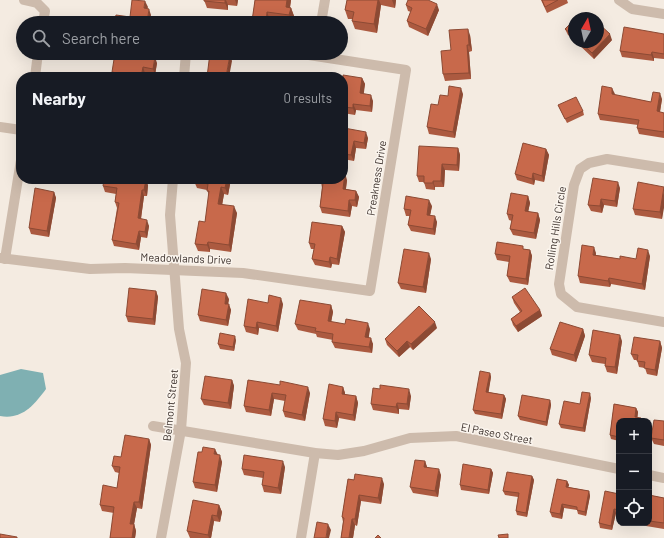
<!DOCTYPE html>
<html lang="en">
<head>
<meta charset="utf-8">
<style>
	:root { --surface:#171b24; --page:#242831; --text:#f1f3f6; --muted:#9ea1a6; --line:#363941 }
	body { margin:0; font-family:Barlow,sans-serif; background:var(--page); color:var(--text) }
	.controls { position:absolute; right:12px; bottom:12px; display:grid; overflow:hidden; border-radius:8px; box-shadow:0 4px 16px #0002 }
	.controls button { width:36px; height:36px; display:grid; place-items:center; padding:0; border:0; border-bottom:1px solid var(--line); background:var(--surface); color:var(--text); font:20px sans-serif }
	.compass { position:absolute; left:568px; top:12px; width:36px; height:36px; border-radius:50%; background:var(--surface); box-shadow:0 4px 16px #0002; rotate:9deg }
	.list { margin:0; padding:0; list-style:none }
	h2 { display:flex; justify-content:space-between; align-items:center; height:52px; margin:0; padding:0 16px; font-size:17px }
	h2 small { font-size:13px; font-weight:400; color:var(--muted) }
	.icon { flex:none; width:22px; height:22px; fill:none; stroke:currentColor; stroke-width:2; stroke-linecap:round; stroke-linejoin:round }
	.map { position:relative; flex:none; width:664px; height:538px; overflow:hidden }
	.search { position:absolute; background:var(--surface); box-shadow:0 4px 16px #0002; left:16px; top:16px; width:332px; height:44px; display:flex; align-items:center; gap:10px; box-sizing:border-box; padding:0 14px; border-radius:22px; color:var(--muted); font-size:15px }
	.panel { position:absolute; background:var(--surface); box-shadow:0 4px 16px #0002; left:16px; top:72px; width:332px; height:112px; border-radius:16px }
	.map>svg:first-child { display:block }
	.water { fill:#7fb0b2 }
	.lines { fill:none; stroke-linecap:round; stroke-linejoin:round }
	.minor { stroke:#cdbbac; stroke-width:10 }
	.wall { fill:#ac5a40 }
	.shaded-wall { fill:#8c4a34 }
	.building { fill:#c8694b; stroke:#8c4a34 }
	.labels { text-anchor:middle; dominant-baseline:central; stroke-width:3; stroke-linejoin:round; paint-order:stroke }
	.street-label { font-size:11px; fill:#3b302b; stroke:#fbf5ee }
</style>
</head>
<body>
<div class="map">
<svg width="664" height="538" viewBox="0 0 664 538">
	<rect width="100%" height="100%" fill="#f4ebe1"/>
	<path class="water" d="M 21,369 L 43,373 L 46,389 C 34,405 22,420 0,416 L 0,375 Z"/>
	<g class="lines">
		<g class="minor">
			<polyline points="24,0 37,3 45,11 43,23"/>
			<polyline points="619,0 632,9 664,14"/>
			<polyline points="321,23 325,0"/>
			<polyline points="35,77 38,53"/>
			<polyline points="184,77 186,53"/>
			<polyline points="0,127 21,130"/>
			<polyline points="664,168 607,159 589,163 580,169 574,185 559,284 561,294 577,307 664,322"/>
			<polyline points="0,258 90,269 125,268 243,273 370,291 406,70 296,53"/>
			<polyline points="5,259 21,160"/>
			<polyline points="153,426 315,453 338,455 364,451 410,438 456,436 619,469"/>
			<polyline points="649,475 664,478"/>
			<polyline points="161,538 181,430 186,363 179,329 170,215 173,179"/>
			<polyline points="301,538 315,453"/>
		</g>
	</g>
	<g class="wall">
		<polygon points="204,0 238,0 237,6 228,5 228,10 207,8"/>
		<polygon points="255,0 291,0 290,7 291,8 294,16 292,23 270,20 270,23 253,23 252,21"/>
		<polygon points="347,0 396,0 395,8 381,5 377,33 355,29 352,21 353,19 348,19 345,10"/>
		<polygon points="541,0 567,0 568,3 547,13"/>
		<polygon points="406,5 439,10 428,36 409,27 407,21 411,12 408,11"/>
		<polygon points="574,22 574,40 568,35 565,29"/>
		<polygon points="664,34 664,59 654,58 654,61 622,57 620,51"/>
		<polygon points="470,35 472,51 469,52 471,79 445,81 443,74 451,50"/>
		<polygon points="612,40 594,59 576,42 598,42"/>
		<polygon points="157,63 155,75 145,73 144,77 114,77 112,72"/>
		<polygon points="343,77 362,78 365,84 363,94 373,101 372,112 356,110 355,115 343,113"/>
		<polygon points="463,94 455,138 429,134 427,127 438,105 448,96"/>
		<polygon points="615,94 615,95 651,102 662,99 660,112 664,113 664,138 639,134 637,128 638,125 600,120 598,114"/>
		<polygon points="558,105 583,111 584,115 567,123"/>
		<polygon points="343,132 368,138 366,149 356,148 354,161 343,159"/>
		<polygon points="458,148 460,155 459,171 445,170 444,187 435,187 435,190 426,189 424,182 419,182 417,176"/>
		<polygon points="546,149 549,155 544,182 535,180 534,185 517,180 515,174"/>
		<polygon points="231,179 228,195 224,194 222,205 237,213 231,252 210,249 210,252 198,251 195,244 205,222 209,195 207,190 197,188 194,181"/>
		<polygon points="347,180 346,189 356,191 359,197 357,207 352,206 350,217 322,213 320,207 322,188 321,182"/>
		<polygon points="148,185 147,196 144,196 141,219 149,226 147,238 141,237 139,250 114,246 112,240 117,208 115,202 116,194 105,192 103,186"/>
		<polygon points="664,187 662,219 635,215 633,209"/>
		<polygon points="620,188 617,207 604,205 602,213 591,211 588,205"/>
		<polygon points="54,192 56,198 49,237 31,234 29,228"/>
		<polygon points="528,196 530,203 528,212 538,213 540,220 536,239 513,235 510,229 512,221 509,220 507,214"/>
		<polygon points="432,206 430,215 437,222 435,235 411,231 408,225 410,216 406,216 404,209"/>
		<polygon points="342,226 345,232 339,265 332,264 331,268 315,265 312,259 314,249 311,249 309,243"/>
		<polygon points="524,249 530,250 532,256 528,285 510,282 507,276 509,262 497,260 495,254"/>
		<polygon points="596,253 596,255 620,259 636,259 650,256 645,290 611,284 610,287 580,283 578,276"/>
		<polygon points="431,259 426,293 401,289 398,283"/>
		<polygon points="156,291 158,297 155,325 128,322 126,316"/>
		<polygon points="512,297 540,310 542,316 518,332 513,325 511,319 520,312 514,303"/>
		<polygon points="229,299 228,304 231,310 228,326 200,321 198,315"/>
		<polygon points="268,303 283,304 278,332 259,328 258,335 246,332 244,326"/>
		<polygon points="331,305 333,312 331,322 370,329 368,337 373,344 372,353 335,348 332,342 333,340 317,337 316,334 298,330 295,324"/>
		<polygon points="437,328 413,350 410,347 399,357 387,345 385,339"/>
		<polygon points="583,329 585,336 576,362 552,355 550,349"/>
		<polygon points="236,340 234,351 220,349 218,344"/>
		<polygon points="622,341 617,374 607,372 605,366 605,364 592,362 589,355"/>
		<polygon points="660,341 662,348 657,376 647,374 645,368 639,367 637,360 634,360 631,354"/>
		<polygon points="490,373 491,377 488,392 504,395 506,399 502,419 475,414 473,410"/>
		<polygon points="232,380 234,386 231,409 204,405 201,399"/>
		<polygon points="248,380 310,393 305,421 285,417 283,411 285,401 274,399 271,416 246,412 244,406"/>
		<polygon points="343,387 345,393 345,395 356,396 358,403 355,421 339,418 337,428 325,426 323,419"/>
		<polygon points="380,389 411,396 409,410 399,409 399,414 373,410 371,404"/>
		<polygon points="591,398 585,432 561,428 559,424 580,404"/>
		<polygon points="550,400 551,405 547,426 520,420 518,416"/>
		<polygon points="614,404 636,408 638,412 637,418 641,418 642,421 619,421 619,441 611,439 610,435"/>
		<polygon points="664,421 664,446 654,444 651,438"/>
		<polygon points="149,439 151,445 142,509 137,508 134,524 136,531 135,538 110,538 114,513 102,511 100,505 117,488 119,473 115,472 112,466 121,457"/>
		<polygon points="218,455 222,462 217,492 195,488 193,482"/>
		<polygon points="425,461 427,467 441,475 438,497 413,493 410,487"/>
		<polygon points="285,467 281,494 264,492 262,485 263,478 244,475 242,469"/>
		<polygon points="491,469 493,473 489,494 461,490 460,485"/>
		<polygon points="532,476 534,480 527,517 517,515 516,511 518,497 505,495 503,491"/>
		<polygon points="348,479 384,484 381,504 361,501 357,526 355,525 353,538 341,538 343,522 342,517"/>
		<polygon points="567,481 569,485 568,487 589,491 590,496 586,516 578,514 577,510 564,508 562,519 552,517 550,512"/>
		<polygon points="619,494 619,514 616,513 612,530 600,528 599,523"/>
		<polygon points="649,495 664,498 664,529 640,525 639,523 649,523"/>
		<polygon points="219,505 222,512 220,522 214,521 211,538 190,538 187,531"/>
	</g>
	<g class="shaded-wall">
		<polygon points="225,0 226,0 228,5 228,10 225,3"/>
		<polygon points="235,0 238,0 237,6"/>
		<polygon points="287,0 291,0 289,15 286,7"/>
		<polygon points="378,0 379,0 381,5 377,33 374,24"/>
		<polygon points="392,0 396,0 395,8"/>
		<polygon points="145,1 148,7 146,14 144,8"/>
		<polygon points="437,4 439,10 428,36 426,29"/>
		<polygon points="291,8 294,16 292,23 289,15"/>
		<polygon points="149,9 151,15 150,23 147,23"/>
		<polygon points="267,12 270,20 270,23 266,23"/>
		<polygon points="468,29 470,35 472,51 469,45"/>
		<polygon points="610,34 612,40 594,59 592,53"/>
		<polygon points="467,45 469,52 471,79 469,73"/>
		<polygon points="652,52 654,58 654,61 651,55"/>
		<polygon points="230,55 232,61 229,77 226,77"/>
		<polygon points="155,57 157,63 155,75 153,69"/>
		<polygon points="143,67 145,73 144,77 141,77"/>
		<polygon points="362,78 365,84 363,100 360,93"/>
		<polygon points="461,88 463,94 455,138 453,132"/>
		<polygon points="612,88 615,94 614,100 612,94"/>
		<polygon points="660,93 662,99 659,117 657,111"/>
		<polygon points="371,95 373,101 372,112 370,106"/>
		<polygon points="353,104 356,110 355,115 353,108"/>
		<polygon points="366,132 368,138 366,149 364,143"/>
		<polygon points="354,141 356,148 354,161 351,155"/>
		<polygon points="458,148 460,155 459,171 457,165"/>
		<polygon points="546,149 549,155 544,182 542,176"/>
		<polygon points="442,164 445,170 444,187 441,181"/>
		<polygon points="345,173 347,180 345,195 343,189"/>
		<polygon points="533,173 535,180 534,185 532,179"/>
		<polygon points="146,179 148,185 147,196 144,190"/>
		<polygon points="227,179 231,179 228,195 225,188"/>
		<polygon points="433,181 435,187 435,190 433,183"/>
		<polygon points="618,182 620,188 617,207 615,201"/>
		<polygon points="221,187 224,194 221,211 218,204"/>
		<polygon points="664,189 664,208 662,219 660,212"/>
		<polygon points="142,190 144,196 140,225 138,218"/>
		<polygon points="356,191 359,197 357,207 355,200"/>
		<polygon points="54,192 56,198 49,237 47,231"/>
		<polygon points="528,196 530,203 527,217 525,211"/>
		<polygon points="601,199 604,205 602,213 600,206"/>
		<polygon points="349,200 352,206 350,217 348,211"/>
		<polygon points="429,200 432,206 429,221 427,215"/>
		<polygon points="234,206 237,213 231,252 229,245"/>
		<polygon points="538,213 540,220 536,239 534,233"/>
		<polygon points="435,216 437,222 435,235 433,229"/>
		<polygon points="147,220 149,226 147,238 145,232"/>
		<polygon points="342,226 345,232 339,265 337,259"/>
		<polygon points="139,231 141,237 139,250 136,244"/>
		<polygon points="208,242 210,249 210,252 207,245"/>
		<polygon points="594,247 596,253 595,261 593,255"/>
		<polygon points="530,250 532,256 528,285 526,279"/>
		<polygon points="648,250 650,256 645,290 642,284"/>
		<polygon points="429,253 431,259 426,293 423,287"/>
		<polygon points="330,257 332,264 331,268 329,262"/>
		<polygon points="609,278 611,284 610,287 608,281"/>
		<polygon points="156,291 158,297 155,325 153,319"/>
		<polygon points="226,293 229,299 227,310 225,304"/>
		<polygon points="281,298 283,304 278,332 276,326"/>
		<polygon points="229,304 231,310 228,326 226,320"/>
		<polygon points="331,305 333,312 330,328 328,321"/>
		<polygon points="540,310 542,316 518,332 516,326"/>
		<polygon points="257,322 259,328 258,335 256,328"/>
		<polygon points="435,322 437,328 413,350 411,344"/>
		<polygon points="368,323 370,329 368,343 365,337"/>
		<polygon points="583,329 585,336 576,362 574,355"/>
		<polygon points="620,335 622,341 617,374 615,367"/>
		<polygon points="235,336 236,340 234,351 233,347"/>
		<polygon points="371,338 373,344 372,353 369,347"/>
		<polygon points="407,341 410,347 399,357 397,351"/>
		<polygon points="660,341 662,348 657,376 655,370"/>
		<polygon points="490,373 491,377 488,396 486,392"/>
		<polygon points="232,380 234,386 231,409 228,403"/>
		<polygon points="308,387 310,393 305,421 302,415"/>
		<polygon points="343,387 345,393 344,400 342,394"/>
		<polygon points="409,389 411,396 409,410 407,404"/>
		<polygon points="272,393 274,399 271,416 269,410"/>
		<polygon points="590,393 591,398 585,432 583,428"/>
		<polygon points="504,395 506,399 502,419 501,414"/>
		<polygon points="356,396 358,403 355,421 353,415"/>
		<polygon points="550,400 551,405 547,426 546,422"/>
		<polygon points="397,403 399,409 399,414 396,407"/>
		<polygon points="636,408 638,412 637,421 635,417"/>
		<polygon points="336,412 339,418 337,428 335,421"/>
		<polygon points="149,439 151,445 142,509 139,502"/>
		<polygon points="215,449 218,455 214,454"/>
		<polygon points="220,455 222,462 217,492 215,485"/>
		<polygon points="283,461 285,467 281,494 278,488"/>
		<polygon points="425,461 427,467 424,467"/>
		<polygon points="439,469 441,475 438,497 435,491"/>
		<polygon points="491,469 493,473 489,494 488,490"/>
		<polygon points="532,476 534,480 527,517 526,513"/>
		<polygon points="382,478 384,484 381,504 378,498"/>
		<polygon points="567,481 569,485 567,491 566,487"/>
		<polygon points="589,491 590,496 586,516 585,512"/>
		<polygon points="359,495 361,501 357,526 355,519"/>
		<polygon points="134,502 137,508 133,530 130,524"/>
		<polygon points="562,504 564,508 562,519 560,514"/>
		<polygon points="219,505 222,512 220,522 217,516"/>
		<polygon points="614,509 616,513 612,530 611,526"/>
		<polygon points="212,515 214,521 211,538 209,538 208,535"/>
		<polygon points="352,519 355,525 353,538 349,538"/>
		<polygon points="134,524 136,531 135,538 132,538"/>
		<polygon points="328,524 331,530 329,538 326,538"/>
	</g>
	<g class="building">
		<polygon points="132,0 145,1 144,8 149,9 147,23 114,23 116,15 130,17"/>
		<polygon points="204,0 225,0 225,3 204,1"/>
		<polygon points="255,0 287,0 286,7 291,8 289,15 267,12 266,23 252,21"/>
		<polygon points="347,0 378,0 374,24 352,21 354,12 345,10"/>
		<polygon points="408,0 428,0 437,4 426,29 407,21 412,8 406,5"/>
		<polygon points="542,0 558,0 545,7"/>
		<polygon points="588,14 592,18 585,18"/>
		<polygon points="573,21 574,22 574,36 565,29"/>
		<polygon points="598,23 610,34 592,53 580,42 598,42"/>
		<polygon points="624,27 664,34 664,54 652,52 651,55 620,51"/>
		<polygon points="468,29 469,45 467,45 469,73 443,74 441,51 451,50 449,30"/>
		<polygon points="115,53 130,53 155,57 153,69 143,67 141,77 121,77 122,74 112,72"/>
		<polygon points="210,53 216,53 230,55 226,77 207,77"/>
		<polygon points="243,75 253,77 243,77"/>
		<polygon points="343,75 362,78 360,93 371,95 370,106 353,104 353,108 343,107"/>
		<polygon points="449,86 461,88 453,132 427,127 431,104 438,105 440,95 448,96"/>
		<polygon points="602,86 612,88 612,94 651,102 653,92 660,93 657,111 664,113 664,132 637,128 639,120 598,114"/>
		<polygon points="576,97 583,111 565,119 558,105"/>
		<polygon points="344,128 366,132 364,143 354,141 351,155 343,154 343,132"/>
		<polygon points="523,143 546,149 542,176 533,173 532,179 515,174"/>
		<polygon points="419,146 458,148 457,165 442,164 441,181 433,181 433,183 424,183 424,176 417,176"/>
		<polygon points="343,173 345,173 343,189 356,191 355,200 349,200 348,211 320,207 323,183 321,182 321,179 343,179"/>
		<polygon points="593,178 618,182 615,201 601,199 600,206 588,205"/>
		<polygon points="104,179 146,179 144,190 142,190 138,218 147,220 145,232 139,231 136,244 112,240 119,203 115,202 117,188 103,186"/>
		<polygon points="195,179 227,179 225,188 221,187 218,204 234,206 229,245 208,242 207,245 195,244 199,221 205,222 209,191 207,191 208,184 194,181"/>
		<polygon points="638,182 664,187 660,212 633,209"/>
		<polygon points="35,188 54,192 47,231 29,228"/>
		<polygon points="511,193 528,196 525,211 538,213 534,233 510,229 513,215 507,214"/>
		<polygon points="406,196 429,200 427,215 435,216 433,229 408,225 411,210 404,209"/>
		<polygon points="312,222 342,226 337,259 330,257 329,262 312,259 315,244 309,243"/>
		<polygon points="497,242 523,246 523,249 530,250 526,279 507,276 510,256 495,254"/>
		<polygon points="582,245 594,247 593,255 620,259 620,256 636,259 638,248 648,250 642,284 609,278 608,281 578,276"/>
		<polygon points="404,249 429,253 423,287 398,283"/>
		<polygon points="129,288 156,291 153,319 126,316"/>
		<polygon points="525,288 540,310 516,326 511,319 522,311 512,297"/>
		<polygon points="202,289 226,293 225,304 229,304 226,320 198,315"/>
		<polygon points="269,295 281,298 276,326 257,322 256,328 244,326 248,299 268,303"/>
		<polygon points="300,300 331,305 328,321 345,324 346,319 368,323 365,337 371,338 369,347 332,342 333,334 315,331 316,328 295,324"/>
		<polygon points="419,306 435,322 411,344 407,341 397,351 385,339"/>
		<polygon points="560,322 583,329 574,355 550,349"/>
		<polygon points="593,330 620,335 615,367 605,366 606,358 589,355"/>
		<polygon points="220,333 235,336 233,347 218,344"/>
		<polygon points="634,337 660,341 655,370 644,368 645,362 637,361 638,355 631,354"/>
		<polygon points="480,371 490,373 486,392 504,395 501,414 473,410"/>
		<polygon points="205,376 232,380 228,403 201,399"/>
		<polygon points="248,380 280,385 280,381 308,387 302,415 283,411 286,395 272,393 269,410 244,406"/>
		<polygon points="329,384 343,387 342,394 356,396 353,415 336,412 335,421 323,419"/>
		<polygon points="380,385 409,389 407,404 397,403 396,407 371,404 373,388 380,389"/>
		<polygon points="582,392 590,393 583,428 559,424 564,401 580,404"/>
		<polygon points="522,395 550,400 546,422 518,416"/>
		<polygon points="614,404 636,408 635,417 641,418 641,421 619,421 619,437 610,435"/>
		<polygon points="654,420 664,421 664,440 651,438"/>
		<polygon points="125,435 149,439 139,502 134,502 130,524 134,524 132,538 110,538 114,507 100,505 103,485 117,488 120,467 112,466 114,456 121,457"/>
		<polygon points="203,447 215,449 214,454 220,455 215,485 193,482 198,452 202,452"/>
		<polygon points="244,455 283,461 278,488 262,485 264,472 242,469"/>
		<polygon points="415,460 425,461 424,467 439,469 435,491 410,487"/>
		<polygon points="463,464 491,469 488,490 460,485"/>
		<polygon points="507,472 532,476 526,513 516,511 519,493 503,491"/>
		<polygon points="355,474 382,478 378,498 359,495 355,519 352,519 349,538 341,538 344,518 342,517 348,479 354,480"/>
		<polygon points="557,479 567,481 566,487 589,491 585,512 577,510 577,507 562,504 560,514 550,512"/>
		<polygon points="605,491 619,494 619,510 614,509 611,526 599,523"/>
		<polygon points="649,495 664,498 664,523 649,521"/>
		<polygon points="193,500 219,505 217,516 212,515 208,535 187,531"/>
		<polygon points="317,522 328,524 326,538 314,538"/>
		<polygon points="0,534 17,537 17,538 0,538"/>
		<polygon points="508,534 508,538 499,538 498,535"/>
		<polygon points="378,535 381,538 375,538"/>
	</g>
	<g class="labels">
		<g class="street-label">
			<text transform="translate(376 178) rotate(-81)">Preakness Drive</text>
			<text transform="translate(555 228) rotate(-81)">Rolling Hills Circle</text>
			<text transform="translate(186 258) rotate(2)">Meadowlands Drive</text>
			<text transform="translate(170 405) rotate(-84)">Belmont Street</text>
			<text transform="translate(497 433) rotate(11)">El Paseo Street</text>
		</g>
	</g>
</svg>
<div class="controls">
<button>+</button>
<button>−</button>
<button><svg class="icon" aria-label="locate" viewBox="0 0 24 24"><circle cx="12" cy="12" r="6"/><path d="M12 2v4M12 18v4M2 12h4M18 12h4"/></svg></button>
</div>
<svg class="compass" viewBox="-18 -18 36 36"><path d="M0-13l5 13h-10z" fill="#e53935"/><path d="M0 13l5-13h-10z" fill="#9ea1a6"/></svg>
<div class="search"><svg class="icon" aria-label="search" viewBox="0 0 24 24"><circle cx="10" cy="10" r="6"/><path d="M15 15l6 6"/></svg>Search here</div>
<section class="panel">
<h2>Nearby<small>0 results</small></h2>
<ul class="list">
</ul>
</section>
</div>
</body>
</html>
